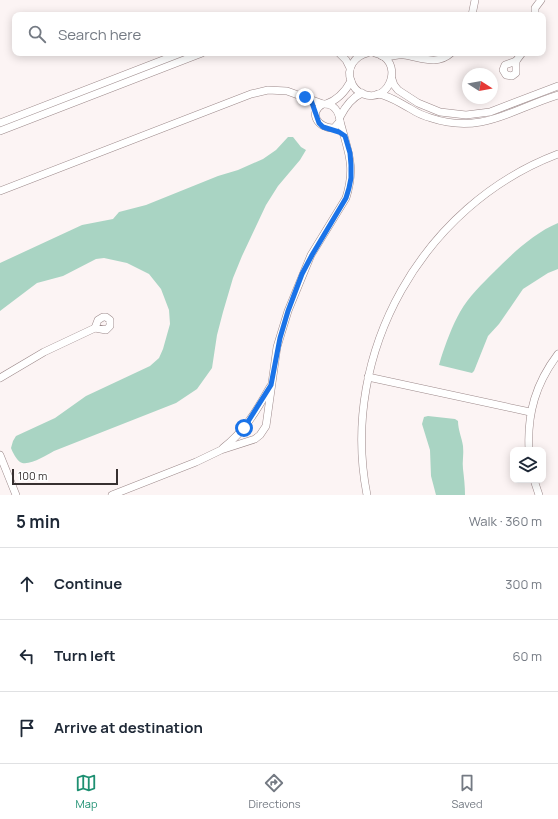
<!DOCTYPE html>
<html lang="en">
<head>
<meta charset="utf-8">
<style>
	:root { --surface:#fff; --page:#f2f2f3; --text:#1f2937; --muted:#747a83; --line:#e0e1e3; --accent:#1e9072 }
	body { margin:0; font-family:Manrope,sans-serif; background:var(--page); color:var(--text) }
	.controls { position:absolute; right:12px; bottom:12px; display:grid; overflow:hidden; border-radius:8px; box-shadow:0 2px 10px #0003 }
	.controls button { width:36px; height:36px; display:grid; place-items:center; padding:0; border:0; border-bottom:1px solid var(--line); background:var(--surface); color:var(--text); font:20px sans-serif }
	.compass { position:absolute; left:462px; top:68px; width:36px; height:36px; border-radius:50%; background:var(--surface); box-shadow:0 2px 10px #0003; rotate:101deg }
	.scale { position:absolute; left:12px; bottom:10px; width:106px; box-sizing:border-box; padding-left:4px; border:2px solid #373030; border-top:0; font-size:11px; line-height:14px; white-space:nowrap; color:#373030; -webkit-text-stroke:3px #fff; paint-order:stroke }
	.stop { position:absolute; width:12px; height:12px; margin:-9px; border:3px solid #1a73e8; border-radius:50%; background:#fff }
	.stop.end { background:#1a73e8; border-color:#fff; box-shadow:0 1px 4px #0008 }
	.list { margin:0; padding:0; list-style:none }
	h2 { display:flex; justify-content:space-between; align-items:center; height:52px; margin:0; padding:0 16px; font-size:17px }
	h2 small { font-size:13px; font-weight:400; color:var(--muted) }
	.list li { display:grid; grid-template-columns:26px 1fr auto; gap:12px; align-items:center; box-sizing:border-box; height:72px; padding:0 16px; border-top:1px solid var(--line) }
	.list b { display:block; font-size:15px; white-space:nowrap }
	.list em { font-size:13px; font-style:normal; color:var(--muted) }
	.icon { flex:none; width:22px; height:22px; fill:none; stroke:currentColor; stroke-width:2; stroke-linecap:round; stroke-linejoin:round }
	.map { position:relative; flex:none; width:558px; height:495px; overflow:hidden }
	.search { position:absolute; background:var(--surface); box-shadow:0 2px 10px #0003; left:12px; right:12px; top:12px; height:44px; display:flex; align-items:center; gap:10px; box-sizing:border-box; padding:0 14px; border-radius:8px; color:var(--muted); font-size:15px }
	.sheet { height:268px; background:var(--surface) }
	nav { display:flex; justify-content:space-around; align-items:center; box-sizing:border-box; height:56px; border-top:1px solid var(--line); background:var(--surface); font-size:11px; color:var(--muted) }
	nav a { display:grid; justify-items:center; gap:2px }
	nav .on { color:var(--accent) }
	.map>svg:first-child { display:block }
	.water { fill:#a9d4c3 }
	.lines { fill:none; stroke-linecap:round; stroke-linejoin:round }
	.minor-casing { stroke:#9c898a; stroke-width:8 }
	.minor { stroke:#fff; stroke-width:7 }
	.route { stroke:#1a73e8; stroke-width:5 }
</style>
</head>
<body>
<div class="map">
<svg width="558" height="495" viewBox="0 0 558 495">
	<rect width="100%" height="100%" fill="#fcf4f4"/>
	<g class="water">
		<path d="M 288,137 L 293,137 L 301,147 L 306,150 L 300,160 L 278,186 L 266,205 L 242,256 L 233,278 L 223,312 L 217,335 L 212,368 L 197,389 L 176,403 L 54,451 C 47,455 28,467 20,462 C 16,459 13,453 11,448 L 13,441 L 16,436 L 55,418 L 86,396 L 150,366 L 159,358 L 163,349 L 170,324 L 169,310 L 161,289 L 149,274 L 127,263 L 104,258 L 96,259 L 63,276 L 37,283 L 0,311 L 0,263 L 82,225 L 113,219 L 119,212 L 146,205 L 218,176 L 238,170 L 263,159 L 276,150 Z"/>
		<path d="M 558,223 L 558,269 L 548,273 L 523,289 L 499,324 L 488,336 L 474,371 L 472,373 L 439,365 L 441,358 C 446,343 452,326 460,312 C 469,296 482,284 495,271 C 513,253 534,233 558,223 Z"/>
		<path d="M 428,416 L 455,419 L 458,421 C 458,430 462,438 463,446 C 464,454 462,462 463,469 C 464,478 465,486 465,495 L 436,495 L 431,476 L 430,450 L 422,424 L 424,417 Z"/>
	</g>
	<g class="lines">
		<defs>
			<g id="minor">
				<polyline points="472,15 475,0"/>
				<polyline points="535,15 535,8 541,0"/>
				<polyline points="339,53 346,60 350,68"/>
				<path d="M 367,53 C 355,56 346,68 351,81 C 353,87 358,92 363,94 C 391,105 405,59 375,53"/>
				<path d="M 382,56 C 392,58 396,54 404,55 C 420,57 437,66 451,53"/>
				<polygon points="516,61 516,73 512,76 506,75 503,70 505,65"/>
				<polyline points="516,61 522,53"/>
				<polyline points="392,79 394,85 398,90 418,103 440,112 466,115 490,112 558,86"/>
				<path d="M 378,94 C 391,96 399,103 411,109 C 417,113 424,116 431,118 C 482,135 512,109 558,95"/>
				<path d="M 323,104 C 334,103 339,112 340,121 L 334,128 C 319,129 307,113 323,104 Z"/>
				<path d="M 326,104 C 338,100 345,92 351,81"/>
				<path d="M 340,117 C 345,107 351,98 362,93"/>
				<polyline points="0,123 181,53"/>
				<polyline points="0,131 202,53"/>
				<polyline points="0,191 251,94 268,90 287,91 323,104"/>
				<polygon points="103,317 106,317 110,320 110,326 106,330 95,328 98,320"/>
				<polyline points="368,377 530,412"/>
				<polyline points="0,378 44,352 95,328"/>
				<path d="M 223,448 C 244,432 257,410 270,387"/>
				<path d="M 529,450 C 527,413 536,383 558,354"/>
				<polyline points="0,455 16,495"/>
				<polyline points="534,480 539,495"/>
				<path d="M 112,495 L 196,462 L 221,450 L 255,439 L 260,435 L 266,426 L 277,347 L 288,311 L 311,255 L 346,198 C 356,166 348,152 340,121"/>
				<path d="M 367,495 C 339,353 423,205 558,154"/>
			</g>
		</defs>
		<use href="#minor" class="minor-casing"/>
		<use href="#minor" class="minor"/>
	</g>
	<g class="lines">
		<polyline class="route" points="244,428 271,385 280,338 288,311 302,274 312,255 346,198 349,188 351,178 351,165 350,153 345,136 339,132 323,127 319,123 311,100 305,97"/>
	</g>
</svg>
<div class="controls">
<button><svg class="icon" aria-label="layers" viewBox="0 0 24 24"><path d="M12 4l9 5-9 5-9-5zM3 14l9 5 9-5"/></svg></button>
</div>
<svg class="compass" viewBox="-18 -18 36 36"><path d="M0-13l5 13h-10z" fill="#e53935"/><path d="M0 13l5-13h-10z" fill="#747a83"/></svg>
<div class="scale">100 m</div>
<div class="stop" style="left:244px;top:428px"></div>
<div class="stop end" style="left:305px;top:97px"></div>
<div class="search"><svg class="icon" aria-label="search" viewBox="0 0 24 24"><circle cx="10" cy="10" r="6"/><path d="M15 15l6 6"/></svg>Search here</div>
</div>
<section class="sheet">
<h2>5 min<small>Walk · 360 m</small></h2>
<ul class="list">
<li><svg class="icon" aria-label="ahead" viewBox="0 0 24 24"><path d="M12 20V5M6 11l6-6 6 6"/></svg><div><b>Continue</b></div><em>300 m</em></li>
<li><svg class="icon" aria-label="left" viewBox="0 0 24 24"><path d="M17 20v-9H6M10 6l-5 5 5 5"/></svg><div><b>Turn left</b></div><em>60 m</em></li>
<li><svg class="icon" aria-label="arrive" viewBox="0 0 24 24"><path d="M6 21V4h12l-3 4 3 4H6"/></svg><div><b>Arrive at destination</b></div></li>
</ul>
</section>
<nav>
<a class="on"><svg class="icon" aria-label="map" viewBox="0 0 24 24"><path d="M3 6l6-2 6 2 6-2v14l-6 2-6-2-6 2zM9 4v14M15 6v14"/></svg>Map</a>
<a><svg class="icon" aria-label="directions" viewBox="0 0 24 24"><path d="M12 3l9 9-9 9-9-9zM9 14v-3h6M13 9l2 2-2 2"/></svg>Directions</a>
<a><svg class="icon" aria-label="saved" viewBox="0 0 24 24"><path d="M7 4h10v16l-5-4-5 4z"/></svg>Saved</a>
</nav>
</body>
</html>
